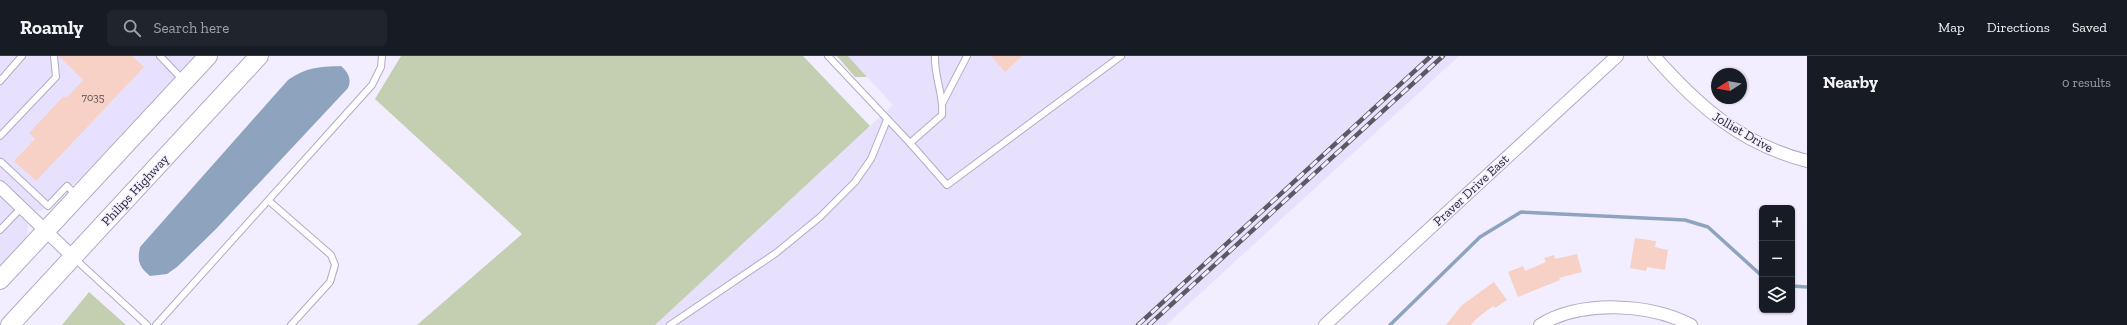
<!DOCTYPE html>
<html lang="en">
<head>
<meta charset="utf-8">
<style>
	:root { --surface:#171b24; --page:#20242c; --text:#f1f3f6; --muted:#9ea1a6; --line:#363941 }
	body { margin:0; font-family:"Zilla Slab",serif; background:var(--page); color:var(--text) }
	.controls { position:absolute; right:12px; bottom:12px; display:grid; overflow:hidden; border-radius:6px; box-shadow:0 1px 3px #0004 }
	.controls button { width:36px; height:36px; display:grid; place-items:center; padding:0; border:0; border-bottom:1px solid var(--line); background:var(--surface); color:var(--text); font:20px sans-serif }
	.compass { position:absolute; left:1711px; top:12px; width:36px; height:36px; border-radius:50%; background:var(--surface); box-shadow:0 1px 3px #0004; rotate:259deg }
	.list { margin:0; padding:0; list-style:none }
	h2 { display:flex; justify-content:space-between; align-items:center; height:52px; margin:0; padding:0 16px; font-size:17px }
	h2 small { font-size:13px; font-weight:400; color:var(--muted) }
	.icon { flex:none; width:22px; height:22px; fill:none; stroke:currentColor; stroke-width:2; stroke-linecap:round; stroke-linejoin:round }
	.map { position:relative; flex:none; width:1807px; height:269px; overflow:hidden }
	header { display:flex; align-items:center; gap:24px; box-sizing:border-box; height:56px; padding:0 20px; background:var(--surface); border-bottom:1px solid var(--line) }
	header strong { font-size:19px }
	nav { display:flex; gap:22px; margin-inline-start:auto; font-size:14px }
	.search { width:280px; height:36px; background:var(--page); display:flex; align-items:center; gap:10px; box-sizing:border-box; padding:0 14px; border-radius:6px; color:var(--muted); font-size:15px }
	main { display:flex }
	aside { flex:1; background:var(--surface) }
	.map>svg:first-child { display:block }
	.built { fill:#e8e1fd }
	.green { fill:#c3cfb0 }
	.water { fill:#8ea3be }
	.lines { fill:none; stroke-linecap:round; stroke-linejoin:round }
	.stream { stroke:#8ea3be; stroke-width:3.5 }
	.building { fill:#f7d1c5 }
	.service-casing { stroke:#b1abc5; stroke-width:8 }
	.minor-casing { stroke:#b1abc5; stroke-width:14 }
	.primary-casing { stroke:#b1abc5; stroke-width:20 }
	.service { stroke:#fff; stroke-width:6 }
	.minor { stroke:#fff; stroke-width:12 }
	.primary { stroke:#fff; stroke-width:18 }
	.rail-casing { stroke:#5c5965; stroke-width:4.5 }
	.rail { stroke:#f2eeff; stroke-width:3; stroke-dasharray:9; stroke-linecap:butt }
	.labels { text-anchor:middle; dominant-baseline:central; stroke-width:3; stroke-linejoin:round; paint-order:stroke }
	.number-label { font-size:11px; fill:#574c50 }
	.street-label { font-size:13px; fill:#221f29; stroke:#f2eeff }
</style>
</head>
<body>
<header>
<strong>Roamly</strong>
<div class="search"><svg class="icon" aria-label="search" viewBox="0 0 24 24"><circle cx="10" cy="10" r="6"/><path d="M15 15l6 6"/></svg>Search here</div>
<nav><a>Map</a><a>Directions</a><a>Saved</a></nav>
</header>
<main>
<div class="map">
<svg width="1807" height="269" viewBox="0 0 1807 269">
	<rect width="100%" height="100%" fill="#f2eeff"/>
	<g class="built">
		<polygon points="0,0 195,0 80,123 41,155 32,155 0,125"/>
		<polygon points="848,0 1459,0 1166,269 655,269 893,49"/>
		<polygon points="0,141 28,168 27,183 0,212"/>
	</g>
	<g class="green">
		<polygon points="401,0 803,0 870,70 655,269 417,269 522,178 375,43"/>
		<polygon points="837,0 848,0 867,21 855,21"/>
		<polygon points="89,236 126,269 62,269"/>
	</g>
	<path class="water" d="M 341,10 C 348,16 352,23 348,32 L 216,173 L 177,211 L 167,218 L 150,220 C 139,211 137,205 140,191 L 288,24 C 307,11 318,11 341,10 Z"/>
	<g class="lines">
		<g class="stream">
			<polyline points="1792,230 1807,231"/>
			<polyline points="1390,269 1480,181 1521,156 1685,164 1708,171 1762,220"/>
		</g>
	</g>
	<g class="building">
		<polygon points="59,0 132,0 144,11 36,125 14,105 35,83 29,77 64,40 66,42 83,24"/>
		<polygon points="991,0 1022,0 1005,16"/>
		<polygon points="1635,182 1656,185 1655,191 1668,194 1665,214 1647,211 1646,215 1630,212"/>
		<polygon points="1577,198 1582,216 1559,222 1560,224 1518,241 1508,216 1523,210 1525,215 1546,206 1544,202 1554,199 1555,203"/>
		<polygon points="1494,226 1507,244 1495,252 1493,250 1476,263 1471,269 1446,269 1462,249"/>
	</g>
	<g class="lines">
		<defs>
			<g id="service">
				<polyline points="160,0 183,24"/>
				<polyline points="828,0 910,87 947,129 1121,0"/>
				<polyline points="0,25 22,0"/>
				<polyline points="943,46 967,0"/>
				<polyline points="0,80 56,21 54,0"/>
				<path d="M 910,87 L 942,59 C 944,39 934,21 935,0"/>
				<polyline points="0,107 1,106 48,150 67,130 76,139"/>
				<polyline points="269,145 331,199 335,209 330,226 291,269"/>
				<polyline points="0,174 22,151"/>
				<polyline points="74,202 147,269"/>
				<polyline points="156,269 372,29 381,11 382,0"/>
				<polyline points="670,269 776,197 820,161 855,126 871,103 887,64"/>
			</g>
			<g id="minor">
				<path d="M 1654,0 C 1698,50 1741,88 1807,105"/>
				<polyline points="0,131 73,201"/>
				<polyline points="1325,269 1617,0"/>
				<path d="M 1540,269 C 1581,244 1649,247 1691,269"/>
			</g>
			<g id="primary">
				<polyline points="0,224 208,0"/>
				<polyline points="10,269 259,0"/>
			</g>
		</defs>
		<use href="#service" class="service-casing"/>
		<use href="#minor" class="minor-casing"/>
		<use href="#primary" class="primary-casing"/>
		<use href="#service" class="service"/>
		<use href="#minor" class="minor"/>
		<use href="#primary" class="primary"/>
		<defs>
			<g id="rail">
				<polyline points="1138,269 1431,0"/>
				<polyline points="1149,269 1443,0"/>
			</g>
		</defs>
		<use href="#rail" class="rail-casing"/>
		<use href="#rail" class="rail"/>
	</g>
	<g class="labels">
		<g class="number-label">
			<text x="93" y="41">7035</text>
		</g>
		<g class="street-label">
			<text transform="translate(1743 76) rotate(30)">Jolliet Drive</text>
			<text transform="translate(135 134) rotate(-47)">Philips Highway</text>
			<text transform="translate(1471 134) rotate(-43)">Praver Drive East</text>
		</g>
	</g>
</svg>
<div class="controls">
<button>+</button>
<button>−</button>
<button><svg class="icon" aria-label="layers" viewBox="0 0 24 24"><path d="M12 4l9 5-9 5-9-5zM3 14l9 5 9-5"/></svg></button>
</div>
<svg class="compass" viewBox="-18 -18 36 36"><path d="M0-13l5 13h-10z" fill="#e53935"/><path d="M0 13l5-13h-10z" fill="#9ea1a6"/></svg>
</div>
<aside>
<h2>Nearby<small>0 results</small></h2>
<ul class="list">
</ul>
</aside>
</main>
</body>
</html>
